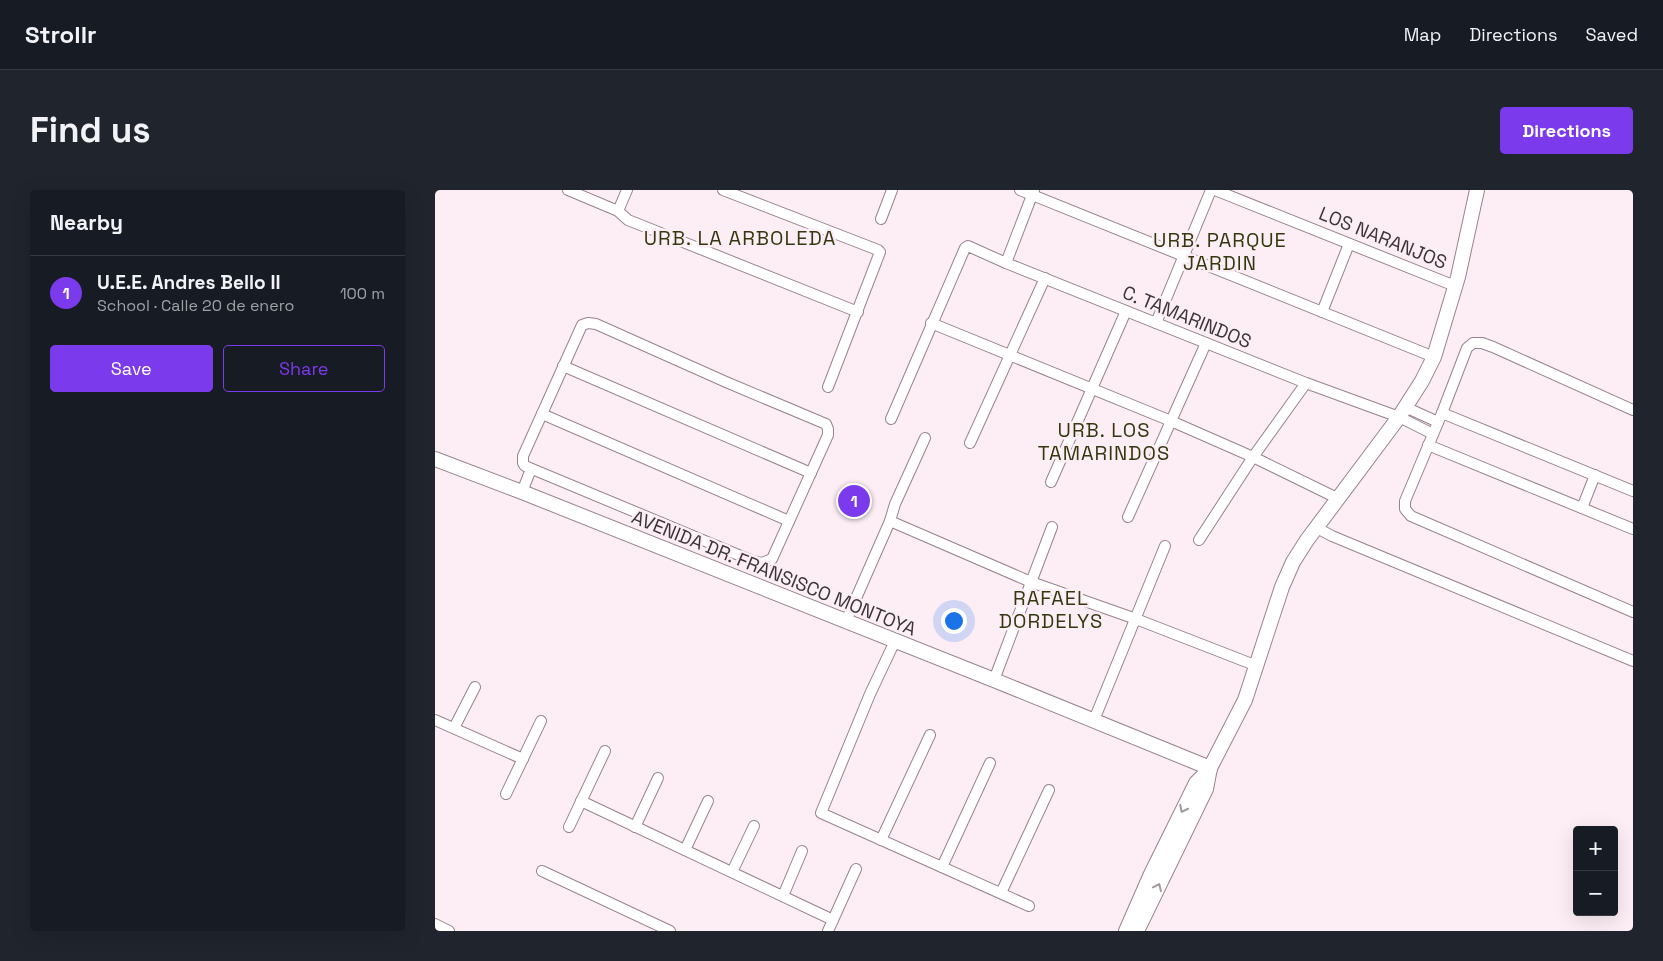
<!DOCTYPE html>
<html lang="en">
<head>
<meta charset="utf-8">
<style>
	:root { --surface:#171b24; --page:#20242c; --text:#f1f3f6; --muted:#9ea1a6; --line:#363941; --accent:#7c3aed }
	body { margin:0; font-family:"Space Grotesk",sans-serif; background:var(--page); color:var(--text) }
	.controls { position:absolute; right:15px; bottom:15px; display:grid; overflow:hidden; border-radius:5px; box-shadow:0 5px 20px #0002 }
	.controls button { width:45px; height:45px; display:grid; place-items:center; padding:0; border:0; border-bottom:1px solid var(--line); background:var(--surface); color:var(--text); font:25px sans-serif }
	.you { position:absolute; left:518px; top:430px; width:18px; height:18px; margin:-12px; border:4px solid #fff; border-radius:50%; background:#1a73e8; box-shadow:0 0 0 8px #1a73e833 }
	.badge { display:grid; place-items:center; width:32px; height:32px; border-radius:50%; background:var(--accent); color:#fff; font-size:16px; font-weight:700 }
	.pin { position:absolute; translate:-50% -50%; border:2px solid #fff; box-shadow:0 1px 5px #0006 }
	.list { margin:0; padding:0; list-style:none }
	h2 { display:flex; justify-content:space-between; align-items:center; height:65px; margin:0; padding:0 20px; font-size:21px }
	h2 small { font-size:16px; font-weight:400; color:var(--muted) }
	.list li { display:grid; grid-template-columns:32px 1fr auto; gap:15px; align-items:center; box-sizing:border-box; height:75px; padding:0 20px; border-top:1px solid var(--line) }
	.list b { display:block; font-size:19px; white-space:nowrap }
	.list p { margin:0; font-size:16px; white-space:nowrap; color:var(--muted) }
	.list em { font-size:16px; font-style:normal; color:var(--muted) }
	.actions { display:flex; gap:10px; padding:15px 20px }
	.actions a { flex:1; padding:11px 0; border:1px solid var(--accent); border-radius:5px; text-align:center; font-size:18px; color:var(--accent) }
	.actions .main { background:var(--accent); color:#fff }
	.map { position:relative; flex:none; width:1198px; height:741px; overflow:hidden; border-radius:5px }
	header { display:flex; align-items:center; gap:30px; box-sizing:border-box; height:70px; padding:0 25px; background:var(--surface); border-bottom:1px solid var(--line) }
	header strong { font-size:24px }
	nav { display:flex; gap:28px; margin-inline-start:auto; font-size:18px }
	.intro { display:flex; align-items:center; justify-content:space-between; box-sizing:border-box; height:120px; padding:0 30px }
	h1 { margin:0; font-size:35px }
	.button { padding:12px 22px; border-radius:5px; background:var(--accent); color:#fff; font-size:18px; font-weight:700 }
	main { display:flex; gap:30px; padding:0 30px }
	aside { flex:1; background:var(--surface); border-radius:5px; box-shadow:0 5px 20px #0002 }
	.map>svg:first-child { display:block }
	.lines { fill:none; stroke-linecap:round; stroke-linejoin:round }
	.street-casing { stroke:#98828e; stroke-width:12 }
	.secondary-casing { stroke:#98828e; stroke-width:16 }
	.street { stroke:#fff; stroke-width:10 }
	.secondary { stroke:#fff; stroke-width:14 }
	.oneway { stroke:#9e9a9c }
	.labels { text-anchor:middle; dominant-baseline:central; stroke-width:5; stroke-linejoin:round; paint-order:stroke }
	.street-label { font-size:19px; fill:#3d3439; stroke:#fdeef6 }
	.neighbourhood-label { font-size:20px; letter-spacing:1px; fill:#35380f; stroke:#fdeef6 }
</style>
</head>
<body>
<header>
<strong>Strollr</strong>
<nav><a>Map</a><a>Directions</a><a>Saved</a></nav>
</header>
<div class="intro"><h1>Find us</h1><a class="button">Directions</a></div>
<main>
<aside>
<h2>Nearby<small></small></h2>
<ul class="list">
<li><span class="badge">1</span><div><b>U.E.E. Andres Bello II</b><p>School · Calle 20 de enero</p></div><em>100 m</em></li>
</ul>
<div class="actions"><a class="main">Save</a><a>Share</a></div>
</aside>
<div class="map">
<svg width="1198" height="741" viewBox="0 0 1198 741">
	<rect width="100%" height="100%" fill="#fdeef6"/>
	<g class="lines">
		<defs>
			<g id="street">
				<polyline points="133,0 183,21 193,30 423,122"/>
				<polyline points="288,0 443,60 445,62 393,197"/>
				<polyline points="585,0 999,167"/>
				<polyline points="780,0 1020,96"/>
				<polyline points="183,21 192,0"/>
				<polyline points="446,29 457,0"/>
				<polyline points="571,73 599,0"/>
				<polyline points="887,122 914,54"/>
				<polygon points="153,133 161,134 291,192 391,234 393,239 393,245 337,369 327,373 318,371 90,276 88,273 88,266 147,135"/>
				<polyline points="496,133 736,231 818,267 904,309"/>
				<polyline points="721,133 776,0"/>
				<polyline points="128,176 376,283"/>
				<polyline points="970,217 1003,232"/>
				<polyline points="1198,220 1058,157 1047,153 1038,153 1032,158 1007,223 970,311 970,319 976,326 1198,422"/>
				<polyline points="1007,223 1198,301"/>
				<polyline points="107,224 354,331"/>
				<polyline points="456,229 530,58 533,56 571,73 871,193 964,227 998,244"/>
				<polyline points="535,253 610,88"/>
				<polyline points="993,255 1198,339"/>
				<polyline points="616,292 691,121"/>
				<polyline points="87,302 96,279"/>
				<polyline points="1147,318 1160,285"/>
				<polyline points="693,327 771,153"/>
				<polyline points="455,331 596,392 701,429 822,476"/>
				<polyline points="882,338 897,346 1198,471"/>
				<polyline points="764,350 818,267 871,193"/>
				<polyline points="411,431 455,331 460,314 490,248"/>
				<polyline points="460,451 435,504 386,623 594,716"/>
				<polyline points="559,490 617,337"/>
				<polyline points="0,530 88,569"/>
				<polyline points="659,530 730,356"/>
				<polyline points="19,538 40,497"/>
				<polyline points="71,604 106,531"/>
				<polyline points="146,611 398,730"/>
				<polyline points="134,637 170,561"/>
				<polyline points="200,637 223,588"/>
				<polyline points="446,650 495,545"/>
				<polyline points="250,660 273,611"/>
				<polyline points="507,677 555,573"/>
				<polyline points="107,681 235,741"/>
				<polyline points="297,682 319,636"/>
				<polyline points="566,703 614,600"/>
				<polyline points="348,706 367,661"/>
				<polyline points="0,734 14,741"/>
				<polyline points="393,741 421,679"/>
			</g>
			<g id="secondary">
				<polyline points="0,269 87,302 559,490 775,578"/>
				<polyline points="691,741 716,684 761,593 775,579"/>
				<polyline points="702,741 771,599 775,578 810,510 847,397 858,372 872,350 964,227 987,191 999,167 1023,87 1042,0"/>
			</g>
		</defs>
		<use href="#street" class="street-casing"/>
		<use href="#secondary" class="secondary-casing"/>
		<use href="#street" class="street"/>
		<use href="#secondary" class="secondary"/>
	</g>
	<defs><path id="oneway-chevron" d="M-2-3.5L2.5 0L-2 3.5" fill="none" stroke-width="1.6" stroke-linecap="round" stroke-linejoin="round" transform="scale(1.25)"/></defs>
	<g class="oneway">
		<use href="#oneway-chevron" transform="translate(748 619) rotate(117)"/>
		<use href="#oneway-chevron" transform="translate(723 697) rotate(-65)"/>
	</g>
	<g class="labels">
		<g class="street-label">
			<text transform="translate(948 48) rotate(22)">LOS NARANJOS</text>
			<text transform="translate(752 127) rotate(22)">C. TAMARINDOS</text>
			<text transform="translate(339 383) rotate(22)">AVENIDA DR. FRANSISCO MONTOYA</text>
		</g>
		<g class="neighbourhood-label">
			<text x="305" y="48">URB. LA ARBOLEDA</text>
			<text x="785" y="50">URB. PARQUE<tspan x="785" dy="23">JARDIN</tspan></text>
			<text x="669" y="240">URB. LOS<tspan x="669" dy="23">TAMARINDOS</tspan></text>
			<text x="616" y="408">RAFAEL<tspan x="616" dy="23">DORDELYS</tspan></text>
		</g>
	</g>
</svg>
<div class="controls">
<button>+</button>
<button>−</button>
</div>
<div class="you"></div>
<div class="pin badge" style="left:419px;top:311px">1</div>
</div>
</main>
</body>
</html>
